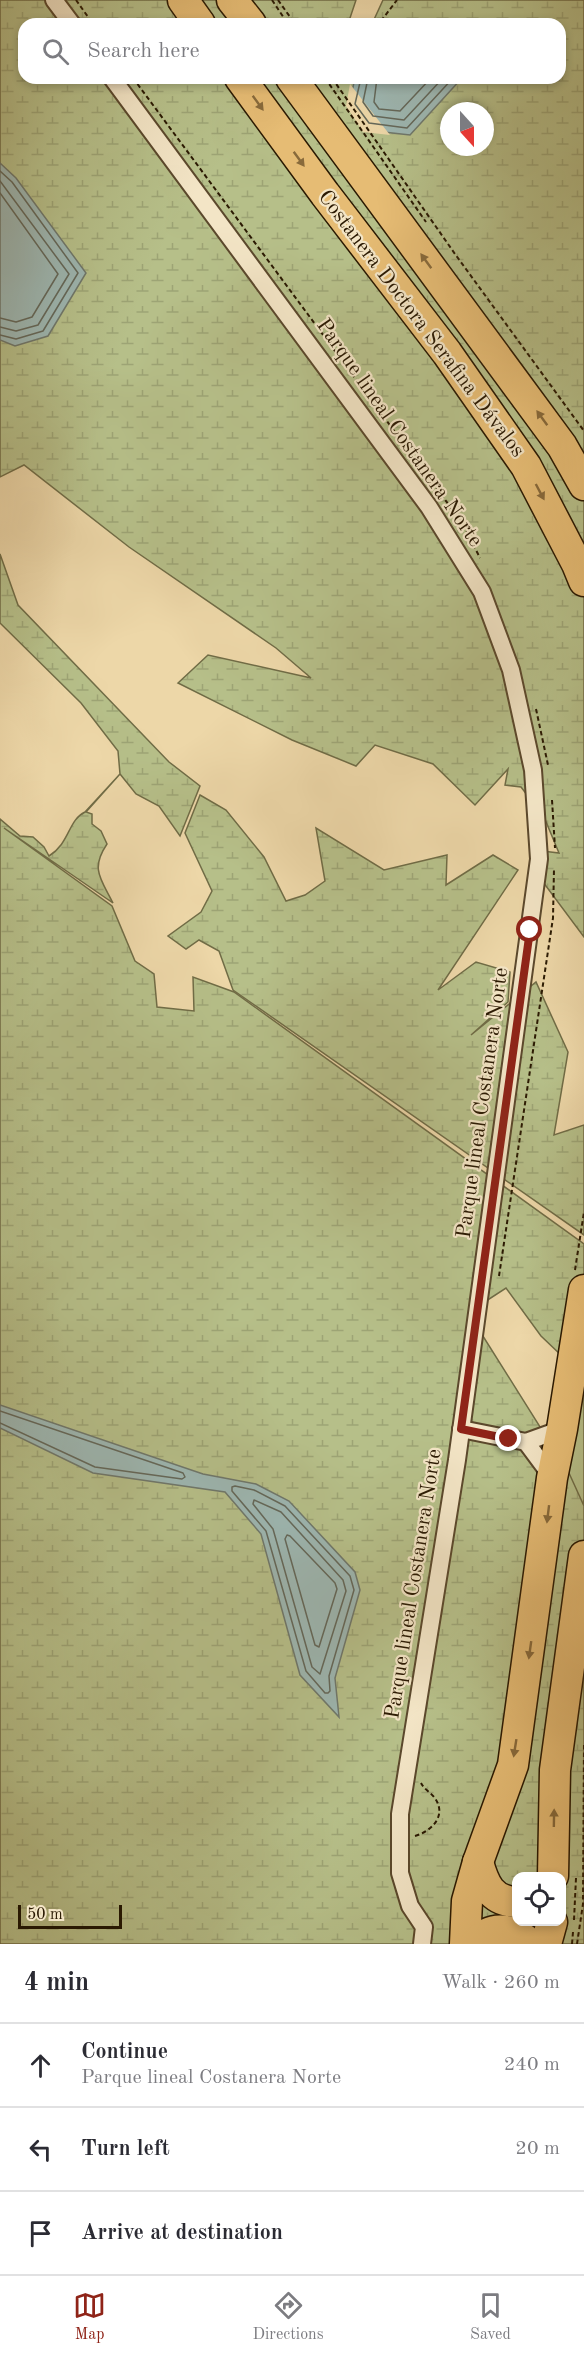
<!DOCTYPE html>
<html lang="en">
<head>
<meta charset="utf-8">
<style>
	:root { --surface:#fff; --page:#f7f7f7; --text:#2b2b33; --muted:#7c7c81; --line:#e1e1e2; --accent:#8f2418 }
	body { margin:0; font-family:"Old Standard TT",serif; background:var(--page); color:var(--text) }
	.controls { position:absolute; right:18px; bottom:18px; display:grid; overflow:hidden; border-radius:12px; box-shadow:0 3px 9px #0003 }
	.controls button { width:54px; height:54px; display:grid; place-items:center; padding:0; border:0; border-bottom:2px solid var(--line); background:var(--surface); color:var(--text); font:30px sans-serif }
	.compass { position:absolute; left:440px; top:102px; width:54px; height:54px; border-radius:50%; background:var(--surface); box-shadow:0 3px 9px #0003; rotate:159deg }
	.scale { position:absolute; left:18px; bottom:15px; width:104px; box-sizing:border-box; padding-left:6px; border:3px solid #2a1902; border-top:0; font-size:16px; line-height:21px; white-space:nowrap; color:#2a1902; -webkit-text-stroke:4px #f3e5c6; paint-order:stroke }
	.stop { position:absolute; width:18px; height:18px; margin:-14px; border:4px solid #8f2418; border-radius:50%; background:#fff }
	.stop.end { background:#8f2418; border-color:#fff; box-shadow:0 2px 6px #0008 }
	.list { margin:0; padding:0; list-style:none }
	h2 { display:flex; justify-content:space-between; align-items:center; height:78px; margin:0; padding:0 24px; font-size:26px }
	h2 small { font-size:20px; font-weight:400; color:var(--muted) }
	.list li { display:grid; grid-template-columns:39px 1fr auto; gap:18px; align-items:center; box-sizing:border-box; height:84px; padding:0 24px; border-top:2px solid var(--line) }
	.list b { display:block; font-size:22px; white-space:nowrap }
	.list p { margin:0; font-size:20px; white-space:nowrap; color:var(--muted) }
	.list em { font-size:20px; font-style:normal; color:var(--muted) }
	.icon { flex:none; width:33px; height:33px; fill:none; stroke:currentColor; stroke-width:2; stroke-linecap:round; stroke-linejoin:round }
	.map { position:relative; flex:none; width:584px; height:1944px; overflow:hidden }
	.search { position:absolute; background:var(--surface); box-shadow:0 3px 9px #0003; left:18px; right:18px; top:18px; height:66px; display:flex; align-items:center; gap:15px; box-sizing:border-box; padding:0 21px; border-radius:18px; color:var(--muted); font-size:22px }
	.sheet { height:330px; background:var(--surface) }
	nav { display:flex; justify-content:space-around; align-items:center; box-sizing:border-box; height:84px; border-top:2px solid var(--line); background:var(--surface); font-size:16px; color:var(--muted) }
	nav a { display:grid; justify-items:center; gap:3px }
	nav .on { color:var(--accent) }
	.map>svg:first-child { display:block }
	.grass { fill:#b6bf89; stroke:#706c46; stroke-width:1.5 }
	.wetland { fill:url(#wetland-marsh); stroke:#706c46; stroke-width:1.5; fill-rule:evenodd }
	.water { fill:#9db7b2; stroke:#6f786c; stroke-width:1.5 }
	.pier { fill:#edd7a8 }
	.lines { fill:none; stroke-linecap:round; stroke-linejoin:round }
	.shore { stroke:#64685a; stroke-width:1.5 }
	.street-casing { stroke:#5b482c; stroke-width:20 }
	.highway-casing { stroke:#2a1902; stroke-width:33 }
	.path { stroke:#2a1902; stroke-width:2; stroke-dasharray:4.5 3; stroke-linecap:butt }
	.street { stroke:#f3e5c6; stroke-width:16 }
	.highway { stroke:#e6bc74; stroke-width:30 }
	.oneway { fill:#886a3b }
	.route { stroke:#8f2418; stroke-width:8 }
	.labels { text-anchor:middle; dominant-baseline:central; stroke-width:4.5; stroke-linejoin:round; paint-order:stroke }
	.street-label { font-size:21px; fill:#2a1902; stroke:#f3e5c6 }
</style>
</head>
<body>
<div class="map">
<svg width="584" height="1944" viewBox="0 0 584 1944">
	<defs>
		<pattern id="wetland-marsh" width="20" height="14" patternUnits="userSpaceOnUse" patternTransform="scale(1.5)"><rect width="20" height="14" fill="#b6bf89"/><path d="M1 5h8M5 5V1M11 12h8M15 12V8" fill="none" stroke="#9da475"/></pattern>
	</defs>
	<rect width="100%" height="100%" fill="#edd7a8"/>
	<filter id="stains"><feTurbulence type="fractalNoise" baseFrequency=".00333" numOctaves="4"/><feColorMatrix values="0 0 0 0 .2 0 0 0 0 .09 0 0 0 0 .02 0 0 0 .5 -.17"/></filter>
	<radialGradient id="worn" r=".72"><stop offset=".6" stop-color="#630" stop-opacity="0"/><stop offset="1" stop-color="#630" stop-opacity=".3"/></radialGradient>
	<polygon class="grass" points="584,1348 584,1499 560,1657 538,1653"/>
	<g class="wetland">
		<path d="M 0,0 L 356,0 L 348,24 L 24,24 L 24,78 L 560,78 L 560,24 L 372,24 L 383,0 L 584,0 L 584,937 L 537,874 L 535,850 L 559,853 L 544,817 L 521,787 L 505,785 L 508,769 L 475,805 L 433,764 L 375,745 L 356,766 L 292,740 L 178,683 L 208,655 L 311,678 L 276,648 L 129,547 L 24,465 L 0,477 ZM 449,111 L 485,111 L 485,147 L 449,147 Z"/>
		<path d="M 0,554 L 18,605 L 169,762 L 200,786 L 180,836 L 159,806 L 136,794 L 120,774 L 86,812 L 92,814 L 92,824 L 101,831 L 107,844 C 90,869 101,879 113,903 L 4,828 L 112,906 L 135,961 L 154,974 L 157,1007 L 194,1011 L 193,977 L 234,992 L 584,1244 L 584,1377 L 541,1336 L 506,1288 L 486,1301 L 481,1333 L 569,1473 L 584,1506 L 584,1944 L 0,1944 L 0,819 L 20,836 L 33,837 L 44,847 L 49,856 C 70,843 68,820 85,812 L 120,774 L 118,751 L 81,703 L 0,623 ZM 516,1876 L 562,1876 L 562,1922 L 516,1922 Z"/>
		<polygon points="200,795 226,810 264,857 286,901 305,895 325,881 316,828 384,870 447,855 446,885 493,855 518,870 438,990 476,962 510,972 508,1002 471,1035 536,982 568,1052 554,1135 584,1125 584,1235 233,990 219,951 199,940 186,949 168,936 201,912 212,891 185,833"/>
	</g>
	<g class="water">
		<polygon points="355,78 462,78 410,135 366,130 349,105"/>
		<polygon points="0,163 16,178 86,273 48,336 15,346 0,340"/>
		<polygon points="0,1405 203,1474 256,1484 289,1501 355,1572 360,1590 335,1678 339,1717 300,1675 261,1534 225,1492 93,1473 0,1428"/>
	</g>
	<polygon class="pier" points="350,84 390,135 363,132 346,106"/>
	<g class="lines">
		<g class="shore">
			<polyline points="361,78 355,104 369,123 407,128 453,78"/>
			<polyline points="368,78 363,102 373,116 404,120 443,78"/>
			<polyline points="377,78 374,102 379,109 400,111 431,78"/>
			<polyline points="0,171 12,182 78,273 43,331 16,339 0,335"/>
			<polyline points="0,181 69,274 38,325 16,331 0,327"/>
			<polyline points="0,193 58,274 32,317 16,322 0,318"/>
			<polyline points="0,1411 183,1473 185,1477 182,1479 95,1467 0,1423"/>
			<polygon points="235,1486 254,1490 285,1506 350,1576 354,1590 329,1676 330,1691 328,1693 325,1693 306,1671 266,1531 232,1491 232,1487"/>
			<polygon points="254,1500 281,1512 343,1580 346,1591 320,1674 312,1667 273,1529 253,1504"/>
			<polygon points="287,1535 290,1536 335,1583 337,1589 319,1647 315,1645 285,1539"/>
		</g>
		<defs>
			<g id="street">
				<polyline points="54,0 72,24"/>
				<polyline points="112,78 429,507 482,592 511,670 533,770 539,859 457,1460 400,1814 400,1873 410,1906 424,1927 422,1944"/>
				<polyline points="461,1429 526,1442 562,1429"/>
				<polyline points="526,1442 552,1477"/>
			</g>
			<g id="highway">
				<polyline points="183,0 200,24"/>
				<polyline points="232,0 251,24"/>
				<polyline points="240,78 325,194 447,353 526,466 577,564 584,581"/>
				<polyline points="291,78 562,446 584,485"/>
				<path d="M 478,1862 C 484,1884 491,1901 516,1902"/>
				<polyline points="553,1876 555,1770 584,1556"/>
				<polyline points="465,1944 467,1901 478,1862 513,1765 552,1478 562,1429 584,1290"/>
				<path d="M 475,1944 C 491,1924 513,1928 530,1944"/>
				<polyline points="546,1944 552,1922"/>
			</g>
		</defs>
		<use href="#street" class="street-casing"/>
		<use href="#highway" class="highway-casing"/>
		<g class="path">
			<polyline points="76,0 93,24"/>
			<polyline points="272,0 288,24"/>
			<polyline points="278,0 295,24"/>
			<polyline points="381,21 397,0"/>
			<polyline points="133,78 463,524 480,558"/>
			<polyline points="325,78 426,222"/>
			<polyline points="332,78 455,254 584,431"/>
			<polyline points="536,709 548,765"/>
			<polyline points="552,800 555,848"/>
			<polyline points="575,1270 584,1212"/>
			<polyline points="499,1276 553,918 554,869"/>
			<path d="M 415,1836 C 432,1831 448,1815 434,1797 C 430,1792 424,1789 421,1783"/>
			<polyline points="574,1920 576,1878"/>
			<polyline points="572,1944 573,1932"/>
			<polyline points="577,1944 583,1904 584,1743"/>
		</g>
		<use href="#street" class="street"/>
		<use href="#highway" class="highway"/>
	</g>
	<defs><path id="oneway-solid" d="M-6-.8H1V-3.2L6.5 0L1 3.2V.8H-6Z" transform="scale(1.5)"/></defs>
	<g class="oneway">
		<use href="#oneway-solid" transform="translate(258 103) rotate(54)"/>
		<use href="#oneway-solid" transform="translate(299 159) rotate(54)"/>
		<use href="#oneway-solid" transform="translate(426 261) rotate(-126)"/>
		<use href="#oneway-solid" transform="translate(542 418) rotate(-126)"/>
		<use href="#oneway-solid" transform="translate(540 492) rotate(62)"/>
		<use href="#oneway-solid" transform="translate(548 1514) rotate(97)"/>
		<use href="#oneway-solid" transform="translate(530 1650) rotate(98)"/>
		<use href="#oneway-solid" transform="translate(515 1748) rotate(99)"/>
		<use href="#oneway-solid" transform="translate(554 1818) rotate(-89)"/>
	</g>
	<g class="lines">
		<polyline class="route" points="509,1439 461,1429 530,930"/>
	</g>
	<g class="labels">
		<g class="street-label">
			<text transform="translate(421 324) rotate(53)">Costanera Doctora Serafina Dávalos</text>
			<text transform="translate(399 433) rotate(55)">Parque lineal Costanera Norte</text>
			<text transform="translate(483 1103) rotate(-82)">Parque lineal Costanera Norte</text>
			<text transform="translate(414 1584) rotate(-81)">Parque lineal Costanera Norte</text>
		</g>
	</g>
	<rect width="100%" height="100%" filter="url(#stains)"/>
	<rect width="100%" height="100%" fill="url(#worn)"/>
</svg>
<div class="controls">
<button><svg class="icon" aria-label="locate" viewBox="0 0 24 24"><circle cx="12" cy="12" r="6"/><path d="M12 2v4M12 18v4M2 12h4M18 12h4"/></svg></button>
</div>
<svg class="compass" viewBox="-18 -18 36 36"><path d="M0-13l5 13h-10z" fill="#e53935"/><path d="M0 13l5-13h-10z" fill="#7c7c81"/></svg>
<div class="scale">50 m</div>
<div class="stop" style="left:530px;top:930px"></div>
<div class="stop end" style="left:509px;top:1439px"></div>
<div class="search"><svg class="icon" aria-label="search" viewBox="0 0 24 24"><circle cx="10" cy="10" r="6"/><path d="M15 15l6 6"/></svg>Search here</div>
</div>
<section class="sheet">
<h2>4 min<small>Walk · 260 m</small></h2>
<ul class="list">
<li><svg class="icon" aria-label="ahead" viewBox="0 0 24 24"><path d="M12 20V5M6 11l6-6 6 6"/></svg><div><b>Continue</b><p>Parque lineal Costanera Norte</p></div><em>240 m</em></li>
<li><svg class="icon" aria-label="left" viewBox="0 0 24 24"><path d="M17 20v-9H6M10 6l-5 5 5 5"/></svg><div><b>Turn left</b></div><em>20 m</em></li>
<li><svg class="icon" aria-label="arrive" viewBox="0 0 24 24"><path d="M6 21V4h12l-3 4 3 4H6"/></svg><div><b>Arrive at destination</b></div></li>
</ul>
</section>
<nav>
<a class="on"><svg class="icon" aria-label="map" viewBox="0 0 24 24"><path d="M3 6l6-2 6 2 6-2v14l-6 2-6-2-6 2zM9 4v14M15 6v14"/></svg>Map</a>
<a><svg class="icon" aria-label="directions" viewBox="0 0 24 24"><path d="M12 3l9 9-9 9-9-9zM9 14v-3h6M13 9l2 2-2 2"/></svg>Directions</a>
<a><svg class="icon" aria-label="saved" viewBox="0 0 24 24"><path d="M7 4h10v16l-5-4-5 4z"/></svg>Saved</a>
</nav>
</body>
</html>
